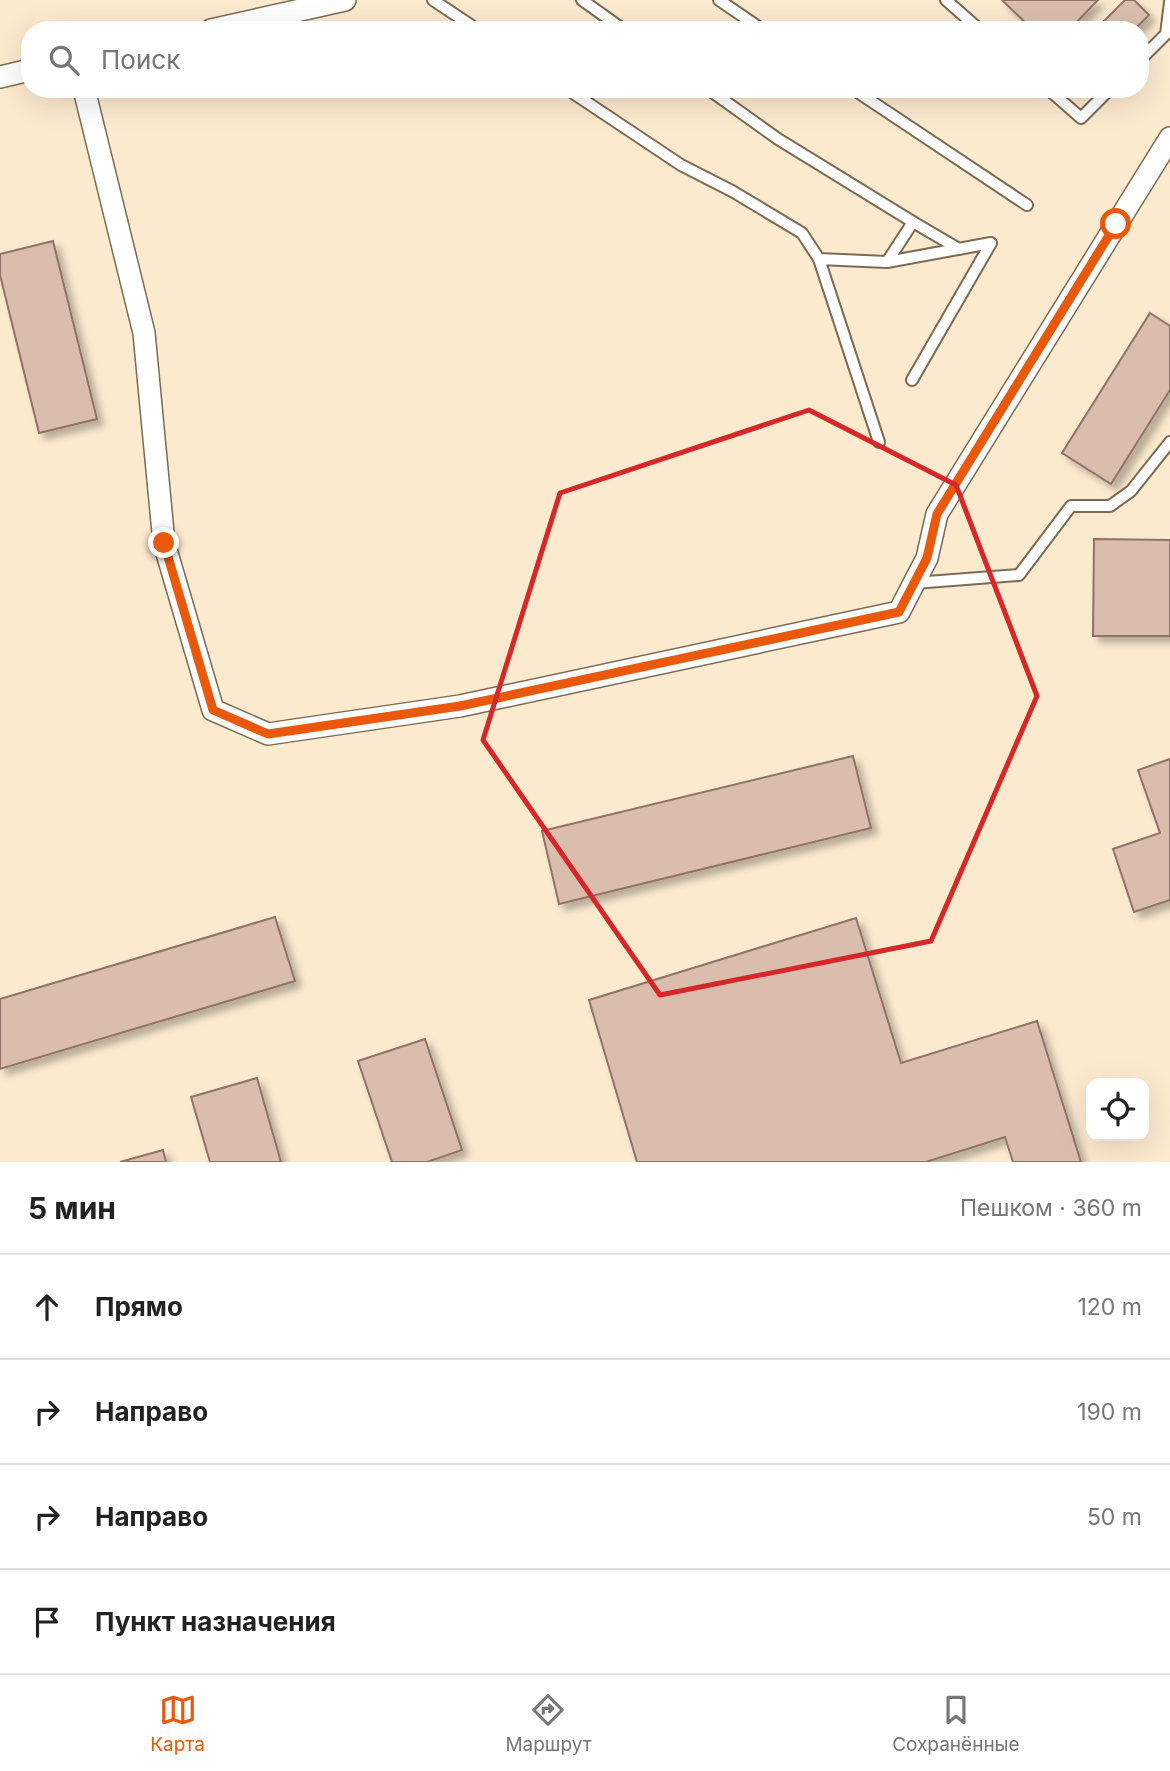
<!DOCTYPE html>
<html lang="ru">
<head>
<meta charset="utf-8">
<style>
	:root { --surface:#fff; --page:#f2f2f2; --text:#222; --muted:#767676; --line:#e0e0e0; --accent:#ea580c }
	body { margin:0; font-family:Inter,sans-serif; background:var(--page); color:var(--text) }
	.controls { position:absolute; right:21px; bottom:21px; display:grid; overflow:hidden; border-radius:14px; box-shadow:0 7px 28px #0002 }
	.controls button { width:63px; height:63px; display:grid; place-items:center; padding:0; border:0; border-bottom:2px solid var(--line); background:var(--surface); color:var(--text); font:35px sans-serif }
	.stop { position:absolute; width:21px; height:21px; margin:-16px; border:5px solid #ea580c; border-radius:50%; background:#fff }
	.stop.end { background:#ea580c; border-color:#fff; box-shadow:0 2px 7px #0008 }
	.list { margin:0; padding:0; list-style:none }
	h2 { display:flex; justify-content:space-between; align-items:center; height:91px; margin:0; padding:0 28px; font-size:30px }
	h2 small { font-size:23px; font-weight:400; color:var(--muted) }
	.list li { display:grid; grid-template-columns:46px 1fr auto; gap:21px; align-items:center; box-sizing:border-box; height:105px; padding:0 28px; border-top:2px solid var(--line) }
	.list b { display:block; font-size:26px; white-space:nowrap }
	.list em { font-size:23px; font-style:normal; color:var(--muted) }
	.icon { flex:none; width:38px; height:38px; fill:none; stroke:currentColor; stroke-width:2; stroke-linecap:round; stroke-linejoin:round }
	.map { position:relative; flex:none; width:1170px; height:1162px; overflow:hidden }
	.search { position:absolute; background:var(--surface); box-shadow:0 7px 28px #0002; left:21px; right:21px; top:21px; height:77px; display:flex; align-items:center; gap:18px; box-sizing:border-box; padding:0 24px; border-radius:28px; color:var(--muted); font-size:26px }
	.sheet { height:511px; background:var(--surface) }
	nav { display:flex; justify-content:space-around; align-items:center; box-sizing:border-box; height:98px; border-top:2px solid var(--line); background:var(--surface); font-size:19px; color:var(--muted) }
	nav a { display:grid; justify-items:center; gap:4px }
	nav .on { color:var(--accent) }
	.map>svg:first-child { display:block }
	.building { fill:#dbbdae; stroke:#8f7366; stroke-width:2; filter:url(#shadow) }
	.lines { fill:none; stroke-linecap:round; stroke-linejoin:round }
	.service-casing { stroke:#7b6b54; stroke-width:14 }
	.minor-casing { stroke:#7b6b54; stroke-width:24 }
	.service { stroke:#fff; stroke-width:10 }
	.minor { stroke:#fff; stroke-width:21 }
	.route { stroke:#ea580c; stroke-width:9 }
	.marked { fill:none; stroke:#d62828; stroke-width:5; stroke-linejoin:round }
</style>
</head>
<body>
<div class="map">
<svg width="1170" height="1162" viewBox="0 0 1170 1162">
	<defs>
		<filter id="shadow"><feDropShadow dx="6" dy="6" stdDeviation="3.5" flood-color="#0004"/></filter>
	</defs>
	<rect width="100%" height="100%" fill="#fceacf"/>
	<g class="building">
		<polygon points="1002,0 1098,0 1069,30 1033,30"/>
		<polygon points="1125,0 1134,0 1149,15 1134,30 1095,30"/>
		<polygon points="53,241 97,419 39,433 0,275 0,254"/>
		<polygon points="1150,313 1170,326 1170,390 1111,484 1062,453"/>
		<polygon points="1094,539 1170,540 1170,636 1093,636"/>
		<polygon points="853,756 871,828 559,904 542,831"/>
		<polygon points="1170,759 1170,900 1134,912 1113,849 1160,833 1138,770"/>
		<polygon points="275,917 295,981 0,1069 0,999"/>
		<polygon points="856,918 901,1063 1037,1021 1081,1162 1013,1162 1005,1137 926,1162 637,1162 589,1000"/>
		<polygon points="425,1039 462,1150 427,1162 392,1162 358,1061"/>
		<polygon points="257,1078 281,1162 210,1162 191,1097"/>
		<polygon points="163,1150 166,1162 120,1162"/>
	</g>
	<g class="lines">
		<defs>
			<g id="service">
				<polyline points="433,0 478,30"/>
				<polyline points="582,0 624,30"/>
				<polyline points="719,0 763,30"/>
				<polyline points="946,0 980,30"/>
				<polyline points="1140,60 1166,34 1170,2"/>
				<polyline points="567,89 681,165 732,191 802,233 819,259"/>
				<polyline points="708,89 778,139 913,222"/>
				<polyline points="853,89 1027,205"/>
				<polyline points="1048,89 1081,118 1110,89"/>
				<polyline points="887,262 913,222 959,249"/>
				<polyline points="879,442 819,259 887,262 991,243 912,380"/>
				<polyline points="914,583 1019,575 1071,506 1110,506 1131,491 1170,442"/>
			</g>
			<g id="minor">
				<polyline points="211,30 345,0"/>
				<polyline points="0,77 30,70"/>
				<polyline points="84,89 144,333 164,543 213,710 268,734 460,706 899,612 927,558 937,514 1170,138"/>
			</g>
		</defs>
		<use href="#service" class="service-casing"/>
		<use href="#minor" class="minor-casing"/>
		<use href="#service" class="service"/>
		<use href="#minor" class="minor"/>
	</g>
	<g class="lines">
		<polyline class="route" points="164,543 213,710 268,734 460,706 899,612 927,558 937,514 1116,224"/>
	</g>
	<path class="marked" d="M 809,410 L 956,485 L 1037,696 L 931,941 L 660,995 L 483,740 L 560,493 Z"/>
</svg>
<div class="controls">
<button><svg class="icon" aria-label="locate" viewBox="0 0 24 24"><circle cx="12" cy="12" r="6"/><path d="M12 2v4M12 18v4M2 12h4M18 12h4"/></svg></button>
</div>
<div class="stop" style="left:1116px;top:224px"></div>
<div class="stop end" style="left:164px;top:543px"></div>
<div class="search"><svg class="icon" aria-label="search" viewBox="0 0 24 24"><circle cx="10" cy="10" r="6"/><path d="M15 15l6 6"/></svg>Поиск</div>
</div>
<section class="sheet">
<h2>5 мин<small>Пешком · 360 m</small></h2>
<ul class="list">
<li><svg class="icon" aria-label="ahead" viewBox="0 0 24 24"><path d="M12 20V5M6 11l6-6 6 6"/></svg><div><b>Прямо</b></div><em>120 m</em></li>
<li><svg class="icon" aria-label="right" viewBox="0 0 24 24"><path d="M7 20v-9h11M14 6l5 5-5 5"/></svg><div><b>Направо</b></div><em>190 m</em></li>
<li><svg class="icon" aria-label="right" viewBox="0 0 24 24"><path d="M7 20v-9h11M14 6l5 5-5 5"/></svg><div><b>Направо</b></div><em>50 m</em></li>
<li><svg class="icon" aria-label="arrive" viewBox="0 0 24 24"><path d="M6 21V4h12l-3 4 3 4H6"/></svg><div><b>Пункт назначения</b></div></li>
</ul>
</section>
<nav>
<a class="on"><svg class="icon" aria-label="map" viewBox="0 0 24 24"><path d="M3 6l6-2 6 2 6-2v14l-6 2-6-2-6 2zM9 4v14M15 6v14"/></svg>Карта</a>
<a><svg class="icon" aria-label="directions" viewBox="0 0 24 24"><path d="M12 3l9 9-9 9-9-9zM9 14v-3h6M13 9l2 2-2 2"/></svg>Маршрут</a>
<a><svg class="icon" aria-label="saved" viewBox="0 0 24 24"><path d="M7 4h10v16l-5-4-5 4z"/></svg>Сохранённые</a>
</nav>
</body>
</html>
